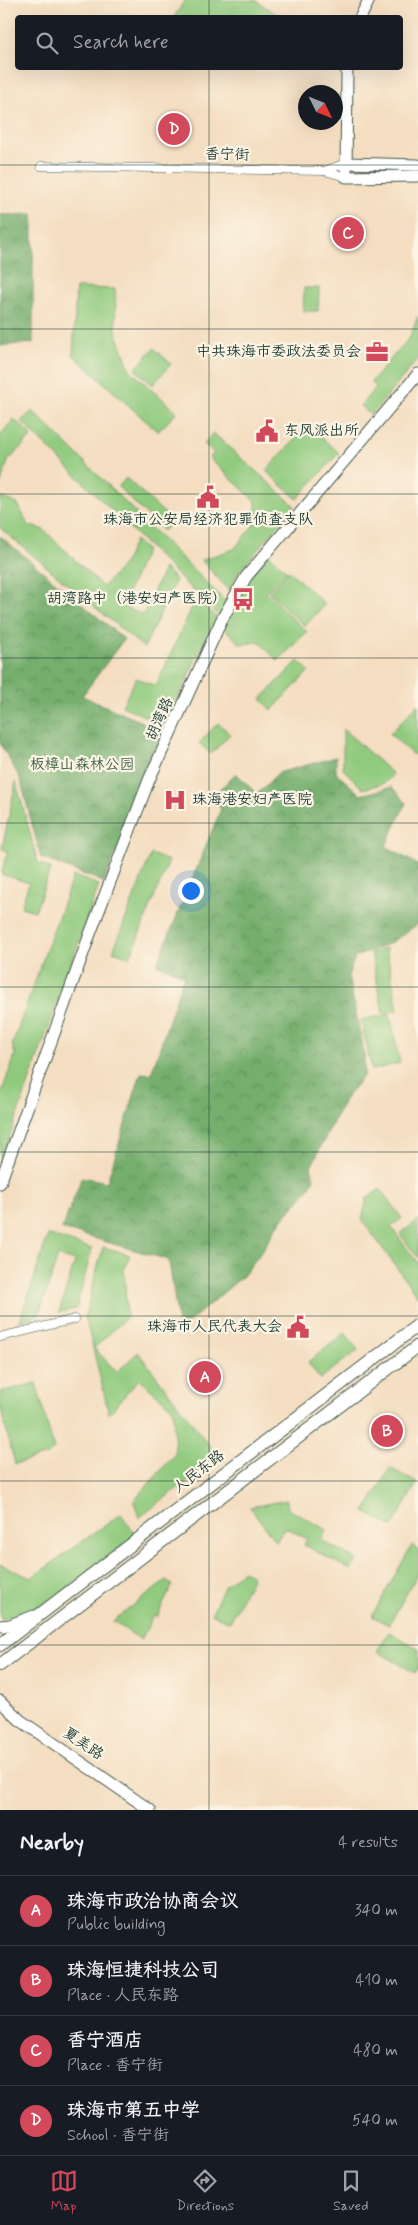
<!DOCTYPE html>
<html lang="en">
<head>
<meta charset="utf-8">
<style>
	:root { --surface:#171b24; --page:#242831; --text:#f1f3f6; --muted:#9ea1a6; --line:#363941; --accent:#d1495b }
	body { margin:0; font-family:Mynerve,"LXGW WenKai TC",sans-serif; background:var(--page); color:var(--text) }
	.compass { position:absolute; left:298px; top:85px; width:45px; height:45px; border-radius:50%; background:var(--surface); box-shadow:0 5px 20px #0002; rotate:133deg }
	.you { position:absolute; left:190px; top:890px; width:18px; height:18px; margin:-12px; border:4px solid #fff; border-radius:50%; background:#1a73e8; box-shadow:0 0 0 8px #1a73e833 }
	.badge { display:grid; place-items:center; width:32px; height:32px; border-radius:50%; background:var(--accent); color:#fff; font-size:16px; font-weight:700 }
	.pin { position:absolute; translate:-50% -50%; border:2px solid #fff; box-shadow:0 1px 5px #0006 }
	.list { margin:0; padding:0; list-style:none }
	h2 { display:flex; justify-content:space-between; align-items:center; height:65px; margin:0; padding:0 20px; font-size:21px }
	h2 small { font-size:16px; font-weight:400; color:var(--muted) }
	.list li { display:grid; grid-template-columns:32px 1fr auto; gap:15px; align-items:center; box-sizing:border-box; height:70px; padding:0 20px; border-top:1px solid var(--line) }
	.list b { display:block; font-size:19px; white-space:nowrap }
	.list p { margin:0; font-size:16px; white-space:nowrap; color:var(--muted) }
	.list em { font-size:16px; font-style:normal; color:var(--muted) }
	.icon { flex:none; width:28px; height:28px; fill:none; stroke:currentColor; stroke-width:2; stroke-linecap:round; stroke-linejoin:round }
	.map { position:relative; flex:none; width:418px; height:1810px; overflow:hidden }
	.search { position:absolute; background:var(--surface); box-shadow:0 5px 20px #0002; left:15px; right:15px; top:15px; height:55px; display:flex; align-items:center; gap:12px; box-sizing:border-box; padding:0 18px; border-radius:5px; color:var(--muted); font-size:19px }
	.sheet { height:345px; background:var(--surface) }
	nav { display:flex; justify-content:space-around; align-items:center; box-sizing:border-box; height:70px; border-top:1px solid var(--line); background:var(--surface); font-size:14px; color:var(--muted) }
	nav a { display:grid; justify-items:center; gap:2px }
	nav .on { color:var(--accent) }
	.map>svg:first-child { display:block }
	.green { fill:#90ca7e; stroke:#588459 }
	.forest { fill:url(#forest-crowns); stroke:#4a7650 }
	.lines { fill:none; stroke-linecap:round; stroke-linejoin:round }
	.street-casing { stroke:#3f5549; stroke-width:9 }
	.secondary-casing { stroke:#3f5549; stroke-width:13 }
	.primary-casing { stroke:#3f5549; stroke-width:14 }
	.street { stroke:#fff; stroke-width:8 }
	.secondary { stroke:#fff; stroke-width:11 }
	.primary { stroke:#fff; stroke-width:12 }
	.grid { fill:none; stroke:#1f3d34; stroke-width:1; stroke-opacity:0.55 }
	.labels { text-anchor:middle; dominant-baseline:central; stroke-width:4.5; stroke-linejoin:round; paint-order:stroke }
	.street-label { font-size:15px; fill:#1f3d34; stroke:#fcf5e5 }
	.poi-label { font-size:15px; fill:#1f3d34; stroke:#fcf5e5; text-anchor:end }
	.park-label { font-size:15px; fill:#3b6046; stroke:#fcf5e5 }
</style>
</head>
<body>
<div class="map">
<svg width="418" height="1810" viewBox="0 0 418 1810">
	<defs>
		<pattern id="forest-crowns" width="20" height="18" patternUnits="userSpaceOnUse" patternTransform="scale(1.25)"><rect width="20" height="18" fill="#74ae6d"/><path d="M2 6a3 3 0 1 1 6 0M12 15a3 3 0 1 1 6 0" fill="none" stroke="#5f8f5a"/></pattern>
	</defs>
	<rect width="100%" height="100%" fill="#fcf5e5"/>
	<filter id="ink" filterUnits="userSpaceOnUse"><feTurbulence type="fractalNoise" baseFrequency=".02" numOctaves="2"/><feDisplacementMap in="SourceGraphic" scale="10" xChannelSelector="R" yChannelSelector="G"/><feConvolveMatrix kernelMatrix="1 2 1 2 8 2 1 2 1" color-interpolation-filters="sRGB"/></filter>
	<filter id="wash" filterUnits="userSpaceOnUse"><feTurbulence type="fractalNoise" baseFrequency=".0096" numOctaves="4" result="noise"/><feDisplacementMap in="SourceGraphic" scale="20" xChannelSelector="R" yChannelSelector="G"/><feGaussianBlur stdDeviation="1.12" result="paint"/><feColorMatrix in="noise" values="0 0 0 0 0 0 0 0 0 0 0 0 0 0 0 0 0 1.4 0 .05"/><feComposite in="paint" operator="in"/></filter>
	<g filter="url(#wash)">
		<rect width="100%" height="100%" fill="#f4ddc0"/>
		<g class="green">
			<polygon points="185,0 255,0 281,17 174,17"/>
			<polygon points="76,288 115,289 116,331 130,370 177,412 158,432 73,355"/>
			<polygon points="304,288 319,288 318,311 303,311"/>
			<polygon points="418,316 418,359 371,415 360,406 376,387 371,382 410,337"/>
			<polygon points="154,348 171,364 153,385 135,369"/>
			<polygon points="33,411 227,603 220,617 21,421"/>
			<polygon points="14,419 32,436 8,461 0,486 0,435"/>
			<polygon points="308,425 339,453 297,499 266,471"/>
			<polygon points="213,433 295,506 238,573 229,590 201,560 234,549 256,522 256,502 209,458 214,453 204,444"/>
			<polygon points="126,478 173,521 163,531 118,487"/>
			<polygon points="0,497 18,504 28,525 44,530 103,587 124,564 135,540 146,550 122,606 143,615 164,568 176,580 144,648 0,528"/>
			<polygon points="268,554 287,571 266,593 307,632 278,661 259,642 240,644 221,625 248,578"/>
			<polygon points="289,571 325,604 305,626 269,593"/>
			<polygon points="196,598 216,617 165,725 122,706 136,678 156,686"/>
			<polygon points="298,661 309,671 272,710 261,699"/>
			<polygon points="418,704 418,750 413,755 390,734"/>
			<polygon points="218,723 230,734 211,754 199,743"/>
			<polygon points="343,729 393,774 385,783 363,789 343,769"/>
			<polygon points="16,782 38,863 51,868 35,911 21,907 29,883 1,874 8,851 2,849"/>
			<polygon points="151,854 169,861 130,957 113,951"/>
			<polygon points="73,876 99,885 0,1164 0,1098 15,1054 12,1045"/>
			<polygon points="386,948 398,1010 383,1013 371,953"/>
			<polygon points="390,1014 400,1063 372,1070 361,1020"/>
			<polygon points="380,1189 402,1218 391,1227 418,1263 418,1297 362,1220 367,1198"/>
			<polygon points="418,1220 418,1258 400,1234"/>
			<polygon points="48,1235 92,1249 76,1309 59,1312 75,1261 58,1256 39,1315 20,1321"/>
			<polygon points="103,1247 130,1255 124,1268 127,1317 94,1348 117,1372 138,1352 218,1457 139,1518 134,1501 175,1454 173,1409 139,1379 109,1414 85,1316"/>
			<polygon points="345,1333 358,1350 320,1379 308,1362"/>
			<polygon points="36,1383 54,1449 48,1455 15,1464 0,1406 0,1392"/>
			<polygon points="390,1468 417,1483 392,1527 365,1512"/>
			<polygon points="287,1500 288,1509 327,1530 321,1540 357,1560 351,1570 304,1545 307,1539 285,1527 276,1542 250,1507"/>
			<path d="M 121,1514 L 136,1535 C 110,1555 31,1625 0,1618 L 0,1564 L 31,1578 Z"/>
			<polygon points="412,1545 418,1549 418,1573 389,1625 372,1616"/>
			<polygon points="243,1571 253,1576 230,1622 211,1614 225,1585"/>
			<polygon points="167,1580 172,1586 157,1617 153,1616 141,1640 113,1621"/>
			<polygon points="389,1632 418,1648 418,1669 415,1673 377,1651"/>
		</g>
		<g class="forest">
			<polygon points="33,214 33,343 0,346 0,215"/>
			<polygon points="0,536 124,639 82,696 165,732 104,882 41,858 20,778 0,743"/>
			<polygon points="336,757 336,773 361,795 392,787 406,803 386,846 418,865 418,924 389,944 355,957 348,976 364,1052 364,1075 344,1100 311,1167 314,1178 310,1187 277,1226 262,1251 243,1276 179,1330 169,1260 62,1229 82,1177 107,1182 141,1073 151,1074 184,975 157,964 221,809 211,798 236,773 257,794 278,773"/>
		</g>
	</g>
	<g filter="url(#ink)">
		<g class="lines">
			<defs>
				<g id="street">
					<polyline points="41,166 324,171 346,177"/>
					<polyline points="324,171 346,163"/>
					<polyline points="0,1337 75,1319"/>
				</g>
				<g id="secondary">
					<polyline points="360,18 369,0"/>
					<polyline points="347,68 346,177 418,176"/>
					<polyline points="346,163 418,165"/>
					<polyline points="0,1183 90,934 149,780 222,619 246,577 418,374"/>
					<polyline points="0,1626 10,1625 34,1616"/>
					<polyline points="0,1701 20,1720 150,1810"/>
				</g>
				<g id="primary">
					<polyline points="0,1645 418,1325"/>
					<polyline points="0,1665 418,1346"/>
				</g>
			</defs>
			<use href="#street" class="street-casing"/>
			<use href="#secondary" class="secondary-casing"/>
			<use href="#primary" class="primary-casing"/>
			<use href="#street" class="street"/>
			<use href="#secondary" class="secondary"/>
			<use href="#primary" class="primary"/>
		</g>
	</g>
	<path class="grid" d="M 209,0 L 209,18M 209,68 L 209,1810M 0,165 L 418,165M 0,329 L 418,329M 0,494 L 418,494M 0,658 L 418,658M 0,823 L 418,823M 0,987 L 418,987M 0,1152 L 418,1152M 0,1316 L 418,1316M 0,1481 L 418,1481M 0,1645 L 418,1645"/>
	<defs>
		<symbol id="office-bare" viewBox="-9 -9 18 18"><path d="M-6-3h4V-5.5h4V-3h4V5H-6ZM-1-4.5V-3h2v-1.5ZM-6 0V1H6V0Z" fill="#d1495b" stroke="#fcf5e5" stroke-width="2.5" paint-order="stroke"/></symbol>
		<symbol id="civic-bare" viewBox="-9 -9 18 18"><path d="M-.6-6.5H3V-4.5H.6V-3L4-1V1h2V6H-6V1h2V-1L-.6-3ZM-1.2 2.5V6h2.4V2.5Z" fill="#d1495b" stroke="#fcf5e5" stroke-width="2.5" paint-order="stroke"/></symbol>
		<symbol id="bus-bare" viewBox="-9 -9 18 18"><path d="M-5-6H5V4H4V6H2V4H-2V6H-4V4H-5ZM-3.5-4V0h7V-4ZM-3.5 1.2v1.5H-2V1.2ZM2 1.2v1.5H3.5V1.2Z" fill="#d1495b" stroke="#fcf5e5" stroke-width="2.5" paint-order="stroke"/></symbol>
		<symbol id="hospital-bare" viewBox="-9 -9 18 18"><path d="M-5-5h3v3.5h4V-5h3V5h-3V1.5h-4V5h-3Z" fill="#d1495b" stroke="#fcf5e5" stroke-width="2.5" paint-order="stroke"/></symbol>
	</defs>
	<g fill-rule="evenodd">
		<use href="#office-bare" x="361" y="336" width="32" height="32"/>
		<use href="#civic-bare" x="251" y="415" width="32" height="32"/>
		<use href="#civic-bare" x="192" y="481" width="32" height="32"/>
		<use href="#bus-bare" x="227" y="583" width="32" height="32"/>
		<use href="#hospital-bare" x="159" y="784" width="32" height="32"/>
		<use href="#civic-bare" x="282" y="1311" width="32" height="32"/>
	</g>
	<g class="labels">
		<g class="street-label">
			<text transform="translate(227 155) rotate(1)">香宁街</text>
			<text transform="translate(160 719) rotate(-66)">胡湾路</text>
			<text transform="translate(199 1472) rotate(-38)">人民东路</text>
			<text transform="translate(83 1744) rotate(34)">夏美路</text>
		</g>
		<g class="poi-label">
			<text x="361" y="352">中共珠海市委政法委员会</text>
			<text x="284" y="431" text-anchor="start">东风派出所</text>
			<text x="208" y="520" text-anchor="middle">珠海市公安局经济犯罪侦查支队</text>
			<text x="227" y="599">胡湾路中（港安妇产医院）</text>
			<text x="192" y="800" text-anchor="start">珠海港安妇产医院</text>
			<text x="282" y="1327">珠海市人民代表大会</text>
		</g>
		<g class="park-label">
			<text x="82" y="765">板樟山森林公园</text>
		</g>
	</g>
</svg>
<svg class="compass" viewBox="-18 -18 36 36"><path d="M0-13l5 13h-10z" fill="#e53935"/><path d="M0 13l5-13h-10z" fill="#9ea1a6"/></svg>
<div class="you"></div>
<div class="pin badge" style="left:205px;top:1377px">A</div>
<div class="pin badge" style="left:387px;top:1431px">B</div>
<div class="pin badge" style="left:348px;top:233px">C</div>
<div class="pin badge" style="left:174px;top:129px">D</div>
<div class="search"><svg class="icon" aria-label="search" viewBox="0 0 24 24"><circle cx="10" cy="10" r="6"/><path d="M15 15l6 6"/></svg>Search here</div>
</div>
<section class="sheet">
<h2>Nearby<small>4 results</small></h2>
<ul class="list">
<li><span class="badge">A</span><div><b>珠海市政治协商会议</b><p>Public building</p></div><em>340 m</em></li>
<li><span class="badge">B</span><div><b>珠海恒捷科技公司</b><p>Place · 人民东路</p></div><em>410 m</em></li>
<li><span class="badge">C</span><div><b>香宁酒店</b><p>Place · 香宁街</p></div><em>480 m</em></li>
<li><span class="badge">D</span><div><b>珠海市第五中学</b><p>School · 香宁街</p></div><em>540 m</em></li>
</ul>
</section>
<nav>
<a class="on"><svg class="icon" aria-label="map" viewBox="0 0 24 24"><path d="M3 6l6-2 6 2 6-2v14l-6 2-6-2-6 2zM9 4v14M15 6v14"/></svg>Map</a>
<a><svg class="icon" aria-label="directions" viewBox="0 0 24 24"><path d="M12 3l9 9-9 9-9-9zM9 14v-3h6M13 9l2 2-2 2"/></svg>Directions</a>
<a><svg class="icon" aria-label="saved" viewBox="0 0 24 24"><path d="M7 4h10v16l-5-4-5 4z"/></svg>Saved</a>
</nav>
</body>
</html>
